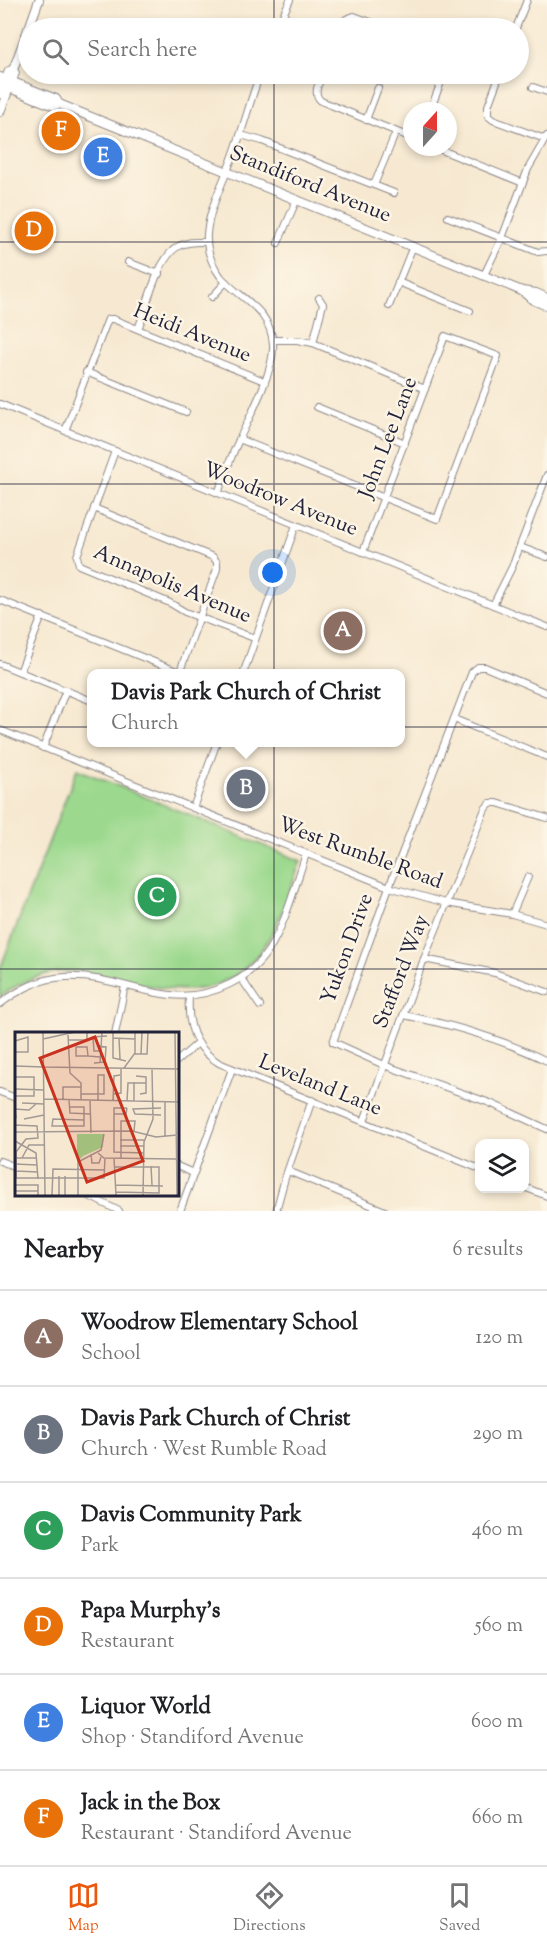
<!DOCTYPE html>
<html lang="en">
<head>
<meta charset="utf-8">
<style>
	:root { --surface:#fff; --page:#f2f2f2; --text:#202124; --muted:#757577; --line:#e0e0e0; --accent:#ea580c }
	body { margin:0; font-family:"Sorts Mill Goudy",serif; background:var(--page); color:var(--text) }
	.controls { position:absolute; right:18px; bottom:18px; display:grid; overflow:hidden; border-radius:12px; box-shadow:0 3px 9px #0003 }
	.controls button { width:54px; height:54px; display:grid; place-items:center; padding:0; border:0; border-bottom:2px solid var(--line); background:var(--surface); color:var(--text); font:30px sans-serif }
	.compass { position:absolute; left:403px; top:102px; width:54px; height:54px; border-radius:50%; background:var(--surface); box-shadow:0 3px 9px #0003; rotate:21deg }
	.you { position:absolute; left:273px; top:573px; width:21px; height:21px; margin:-15px; border:4px solid #fff; border-radius:50%; background:#1a73e8; box-shadow:0 0 0 9px #1a73e833 }
	.badge { display:grid; place-items:center; width:39px; height:39px; border-radius:50%; background:var(--accent); color:#fff; font-size:20px; font-weight:700 }
	.pin { position:absolute; translate:-50% -50%; border:3px solid #fff; box-shadow:0 2px 6px #0006 }
	.popup { position:absolute; left:87px; top:669px; width:318px; height:78px; box-sizing:border-box; display:grid; place-content:center; border-radius:12px; background:var(--surface); filter:drop-shadow(0 2px 4px #0005); font-size:20px; white-space:nowrap; color:var(--muted) }
	.popup b { font-size:22px; color:var(--text) }
	.popup::after { content:''; position:absolute; left:50%; top:100%; margin-left:-12px; border:12px solid transparent; border-top-color:var(--surface) }
	.list { margin:0; padding:0; list-style:none }
	h2 { display:flex; justify-content:space-between; align-items:center; height:78px; margin:0; padding:0 24px; font-size:26px }
	h2 small { font-size:20px; font-weight:400; color:var(--muted) }
	.list li { display:grid; grid-template-columns:39px 1fr auto; gap:18px; align-items:center; box-sizing:border-box; height:96px; padding:0 24px; border-top:2px solid var(--line) }
	.list b { display:block; font-size:22px; white-space:nowrap }
	.list p { margin:0; font-size:20px; white-space:nowrap; color:var(--muted) }
	.list em { font-size:20px; font-style:normal; color:var(--muted) }
	.icon { flex:none; width:33px; height:33px; fill:none; stroke:currentColor; stroke-width:2; stroke-linecap:round; stroke-linejoin:round }
	.map { position:relative; flex:none; width:547px; height:1211px; overflow:hidden }
	.search { position:absolute; background:var(--surface); box-shadow:0 3px 9px #0003; left:18px; right:18px; top:18px; height:66px; display:flex; align-items:center; gap:15px; box-sizing:border-box; padding:0 21px; border-radius:33px; color:var(--muted); font-size:22px }
	.sheet { height:654px; background:var(--surface) }
	nav { display:flex; justify-content:space-around; align-items:center; box-sizing:border-box; height:84px; border-top:2px solid var(--line); background:var(--surface); font-size:16px; color:var(--muted) }
	nav a { display:grid; justify-items:center; gap:3px }
	nav .on { color:var(--accent) }
	.map>svg:first-child { display:block }
	.green { fill:#9cd98e; stroke:#5f7e64; stroke-width:1.5 }
	.lines { fill:none; stroke-linecap:round; stroke-linejoin:round }
	.minor-casing { stroke:#8c8686; stroke-width:8 }
	.major-casing { stroke:#8c8686; stroke-width:10 }
	.minor { stroke:#fff; stroke-width:6 }
	.major { stroke:#fff; stroke-width:8 }
	.grid { fill:none; stroke:#22223b; stroke-width:1.5; stroke-opacity:0.55 }
	.labels { text-anchor:middle; dominant-baseline:central; stroke-width:5; stroke-linejoin:round; paint-order:stroke }
	.street-label { font-size:21px; fill:#22223b; stroke:#fcf5e5 }
	.inset-road { fill:none; stroke:#a29995; stroke-width:1.5 }
	.view { fill:#c8321e; fill-opacity:0.15; stroke:#c8321e; stroke-width:3 }
	.inset-edge { fill:none; stroke:#22223b; stroke-width:3 }
</style>
</head>
<body>
<div class="map">
<svg width="547" height="1211" viewBox="0 0 547 1211">
	<rect width="100%" height="100%" fill="#fcf5e5"/>
	<filter id="ink" filterUnits="userSpaceOnUse"><feTurbulence type="fractalNoise" baseFrequency=".0167" numOctaves="2"/><feDisplacementMap in="SourceGraphic" scale="12" xChannelSelector="R" yChannelSelector="G"/><feConvolveMatrix kernelMatrix="1 2 1 2 8 2 1 2 1" color-interpolation-filters="sRGB"/></filter>
	<filter id="wash" filterUnits="userSpaceOnUse"><feTurbulence type="fractalNoise" baseFrequency=".008" numOctaves="4" result="noise"/><feDisplacementMap in="SourceGraphic" scale="24" xChannelSelector="R" yChannelSelector="G"/><feGaussianBlur stdDeviation="1.35" result="paint"/><feColorMatrix in="noise" values="0 0 0 0 0 0 0 0 0 0 0 0 0 0 0 0 0 1.4 0 .05"/><feComposite in="paint" operator="in"/></filter>
	<g filter="url(#wash)">
		<rect width="100%" height="100%" fill="#f7e9d1"/>
		<path class="green" d="M 77,769 L 301,861 C 289,891 280,927 259,953 C 216,1006 166,990 108,977 C 96,974 84,971 72,971 C 45,971 21,981 0,997 L 0,969 Z"/>
	</g>
	<g filter="url(#ink)">
		<g class="lines">
			<defs>
				<g id="minor">
					<polyline points="277,28 290,0"/>
					<polyline points="341,28 346,19 354,16 387,28"/>
					<polyline points="516,28 527,0"/>
					<path d="M 323,74 C 319,83 312,93 321,101 L 412,138"/>
					<polyline points="500,74 488,106 488,116 493,120 545,139"/>
					<polyline points="533,87 547,92"/>
					<polyline points="430,111 444,74"/>
					<polyline points="366,120 378,88"/>
					<polyline points="241,135 262,141 394,193"/>
					<polyline points="434,147 523,183"/>
					<polyline points="374,185 396,132"/>
					<polyline points="448,217 538,252 547,251"/>
					<polyline points="278,243 297,199"/>
					<polyline points="128,262 159,274"/>
					<polyline points="484,275 502,238 528,169 547,136"/>
					<polyline points="398,282 470,311"/>
					<polyline points="212,297 226,282"/>
					<polyline points="389,306 413,246"/>
					<path d="M 138,329 C 147,307 157,257 179,246 C 188,241 198,242 207,242"/>
					<polyline points="273,340 297,340 313,343 425,389"/>
					<polyline points="313,343 323,304 319,298"/>
					<polyline points="86,372 186,412"/>
					<polyline points="0,404 547,627"/>
					<polyline points="317,407 405,443"/>
					<polyline points="65,431 108,319 113,319 264,381"/>
					<path d="M 239,439 L 377,495 C 397,503 417,511 437,519 L 498,356 L 445,336 L 363,552"/>
					<polyline points="115,451 77,556 79,565 170,603 185,612 254,638"/>
					<path d="M 218,493 C 225,476 230,458 238,442 C 249,418 275,370 273,344 C 270,308 241,300 221,277 C 212,265 206,250 207,234 C 209,208 224,181 233,156 C 243,129 250,101 260,74"/>
					<polyline points="94,508 213,557 217,562 217,569 179,674"/>
					<polyline points="520,547 547,557"/>
					<polyline points="0,600 179,672"/>
					<polyline points="493,605 512,567 547,475"/>
					<polyline points="0,664 92,701"/>
					<polyline points="20,672 42,616"/>
					<polyline points="243,674 296,525"/>
					<polyline points="547,693 485,667 478,667 472,672 389,887 333,1042 384,1065 490,1103 547,1129"/>
					<polyline points="454,719 547,757"/>
					<polyline points="0,730 389,887 446,903 512,914 547,924"/>
					<polyline points="43,748 66,690"/>
					<polyline points="193,808 217,742"/>
					<polyline points="512,914 528,877"/>
					<polyline points="424,959 495,973 547,992"/>
					<polyline points="241,978 260,1006"/>
					<path d="M 189,997 C 187,1024 194,1048 219,1063 L 480,1169"/>
					<path d="M 0,1004 C 20,989 40,978 66,977 C 126,974 168,1015 230,984 C 245,977 258,965 268,951 C 286,923 295,886 306,854"/>
					<path d="M 404,1015 C 453,1025 502,1039 547,1061"/>
					<polyline points="115,1034 125,986"/>
					<polyline points="177,1061 198,1043"/>
					<polyline points="0,1092 16,1098"/>
					<polyline points="364,1121 424,959 485,809 490,803 497,803 547,818"/>
					<polyline points="0,1161 16,1167"/>
					<polyline points="177,1166 193,1173"/>
					<polyline points="288,1171 385,1211"/>
					<polyline points="524,1187 547,1196"/>
					<polyline points="85,1194 119,1211"/>
					<polyline points="180,1211 232,1069"/>
					<polyline points="276,1211 285,1178 312,1100"/>
				</g>
				<g id="major">
					<polyline points="29,28 39,0"/>
					<polyline points="0,77 56,99 59,104 522,291 536,293 547,298"/>
					<polyline points="0,84 54,106 59,104"/>
					<polyline points="0,94 9,71 13,70"/>
					<polyline points="0,112 15,73 13,70 28,29"/>
					<polyline points="523,292 533,300 547,306"/>
				</g>
			</defs>
			<use href="#minor" class="minor-casing"/>
			<use href="#major" class="major-casing"/>
			<use href="#minor" class="minor"/>
			<use href="#major" class="major"/>
		</g>
	</g>
	<path class="grid" d="M 274,0 L 274,28M 274,74 L 274,1211M 0,242 L 547,242M 0,484 L 547,484M 0,727 L 547,727M 0,969 L 547,969"/>
	<g class="labels">
		<g class="street-label">
			<text transform="translate(310 185) rotate(22)">Standiford Avenue</text>
			<text transform="translate(192 334) rotate(22)">Heidi Avenue</text>
			<text transform="translate(389 438) rotate(-69)">John Lee Lane</text>
			<text transform="translate(280 500) rotate(22)">Woodrow Avenue</text>
			<text transform="translate(172 585) rotate(23)">Annapolis Avenue</text>
			<text transform="translate(360 854) rotate(20)">West Rumble Road</text>
			<text transform="translate(348 949) rotate(-70)">Yukon Drive</text>
			<text transform="translate(402 972) rotate(-69)">Stafford Way</text>
			<text transform="translate(320 1086) rotate(22)">Leveland Lane</text>
		</g>
	</g>
	<g transform="translate(15 1032)">
		<rect width="164" height="164" fill="#f7e9d1"/>
		<path d="M 62,102 L 89,102 L 88,115 L 68,124 L 62,130 Z" fill="#9cd98e"/>
		<path class="inset-road" d="M 28,0 L 30,163M 98,0 L 98,26 L 111,29M 160,0 L 162,163M 53,3 L 55,41 L 66,51 L 66,68M 98,6 L 120,7M 104,6 L 105,27M 28,7 L 60,0M 54,8 L 72,8 L 72,0M 0,9 L 13,5 L 13,20 L 0,20M 86,19 L 79,19 L 78,5 L 92,4M 120,22 L 132,22 L 133,0M 126,22 L 127,0M 73,24 L 72,15 L 61,15 L 61,24 L 73,24 L 85,25M 79,31 L 90,30 L 91,15 L 82,14M 85,31 L 87,0M 0,34 L 29,35M 26,35 L 164,37M 109,36 L 120,21 L 120,0M 121,44 L 131,45 L 131,61 L 125,62M 0,45 L 19,45 L 19,64 L 0,64M 119,50 L 119,69M 0,57 L 29,58M 66,62 L 89,62 L 89,43 L 83,43 L 83,69M 99,62 L 106,61 L 106,37M 29,67 L 164,70M 48,67 L 48,55 L 66,55M 54,68 L 55,81 L 75,82M 75,68 L 76,101M 98,69 L 99,44 L 105,43M 112,69 L 113,51 L 131,51M 150,70 L 150,104M 7,71 L 29,72M 54,75 L 69,75 L 69,94 L 37,94 L 38,87 L 69,88M 112,76 L 99,76 L 99,120 L 129,121M 99,82 L 111,82 L 112,76M 146,83 L 120,82 L 118,77 L 146,76M 1,86 L 0,77 L 14,78 L 21,72M 9,87 L 29,83M 0,100 L 117,99 L 141,105 L 162,103M 0,100 L 0,93 L 22,94 L 23,106 L 11,107 L 1,120 L 1,146M 105,108 L 130,108M 0,109 L 21,121 L 23,147M 105,114 L 129,114M 83,121 L 89,126 L 161,127M 76,122 L 77,131 L 84,131 L 86,125M 0,126 L 21,126M 7,126 L 14,113 L 30,113M 99,126 L 101,163M 106,127 L 106,89 L 120,89 L 119,99M 0,132 L 22,133M 136,134 L 137,153M 100,135 L 144,135 L 144,161 L 101,160M 1,139 L 23,140M 0,146 L 89,146 L 90,126M 0,153 L 23,153 L 23,163M 100,153 L 148,154M 1,159 L 23,159M 37,163 L 38,137 L 90,138M 44,163 L 44,144M 50,163 L 50,144M 63,163 L 63,130 L 86,118 L 89,102M 128,163 L 129,110 L 138,87 L 137,37"/>
		<path class="view" d="M 80,5 L 128,129 L 72,150 L 25,26 Z"/>
		<rect width="164" height="164" class="inset-edge"/>
	</g>
</svg>
<div class="controls">
<button><svg class="icon" aria-label="layers" viewBox="0 0 24 24"><path d="M12 4l9 5-9 5-9-5zM3 14l9 5 9-5"/></svg></button>
</div>
<svg class="compass" viewBox="-18 -18 36 36"><path d="M0-13l5 13h-10z" fill="#e53935"/><path d="M0 13l5-13h-10z" fill="#757577"/></svg>
<div class="you"></div>
<div class="pin badge" style="left:343px;top:631px;background:#8d6e63">A</div>
<div class="pin badge" style="left:246px;top:789px;background:#6b7280">B</div>
<div class="popup"><b>Davis Park Church of Christ</b>Church</div>
<div class="pin badge" style="left:157px;top:897px;background:#2e9e5b">C</div>
<div class="pin badge" style="left:34px;top:231px;background:#e8710a">D</div>
<div class="pin badge" style="left:103px;top:157px;background:#3f7fe0">E</div>
<div class="pin badge" style="left:61px;top:131px;background:#e8710a">F</div>
<div class="search"><svg class="icon" aria-label="search" viewBox="0 0 24 24"><circle cx="10" cy="10" r="6"/><path d="M15 15l6 6"/></svg>Search here</div>
</div>
<section class="sheet">
<h2>Nearby<small>6 results</small></h2>
<ul class="list">
<li><span class="badge" style="background:#8d6e63">A</span><div><b>Woodrow Elementary School</b><p>School</p></div><em>120 m</em></li>
<li><span class="badge" style="background:#6b7280">B</span><div><b>Davis Park Church of Christ</b><p>Church · West Rumble Road</p></div><em>290 m</em></li>
<li><span class="badge" style="background:#2e9e5b">C</span><div><b>Davis Community Park</b><p>Park</p></div><em>460 m</em></li>
<li><span class="badge" style="background:#e8710a">D</span><div><b>Papa Murphy's</b><p>Restaurant</p></div><em>560 m</em></li>
<li><span class="badge" style="background:#3f7fe0">E</span><div><b>Liquor World</b><p>Shop · Standiford Avenue</p></div><em>600 m</em></li>
<li><span class="badge" style="background:#e8710a">F</span><div><b>Jack in the Box</b><p>Restaurant · Standiford Avenue</p></div><em>660 m</em></li>
</ul>
</section>
<nav>
<a class="on"><svg class="icon" aria-label="map" viewBox="0 0 24 24"><path d="M3 6l6-2 6 2 6-2v14l-6 2-6-2-6 2zM9 4v14M15 6v14"/></svg>Map</a>
<a><svg class="icon" aria-label="directions" viewBox="0 0 24 24"><path d="M12 3l9 9-9 9-9-9zM9 14v-3h6M13 9l2 2-2 2"/></svg>Directions</a>
<a><svg class="icon" aria-label="saved" viewBox="0 0 24 24"><path d="M7 4h10v16l-5-4-5 4z"/></svg>Saved</a>
</nav>
</body>
</html>
